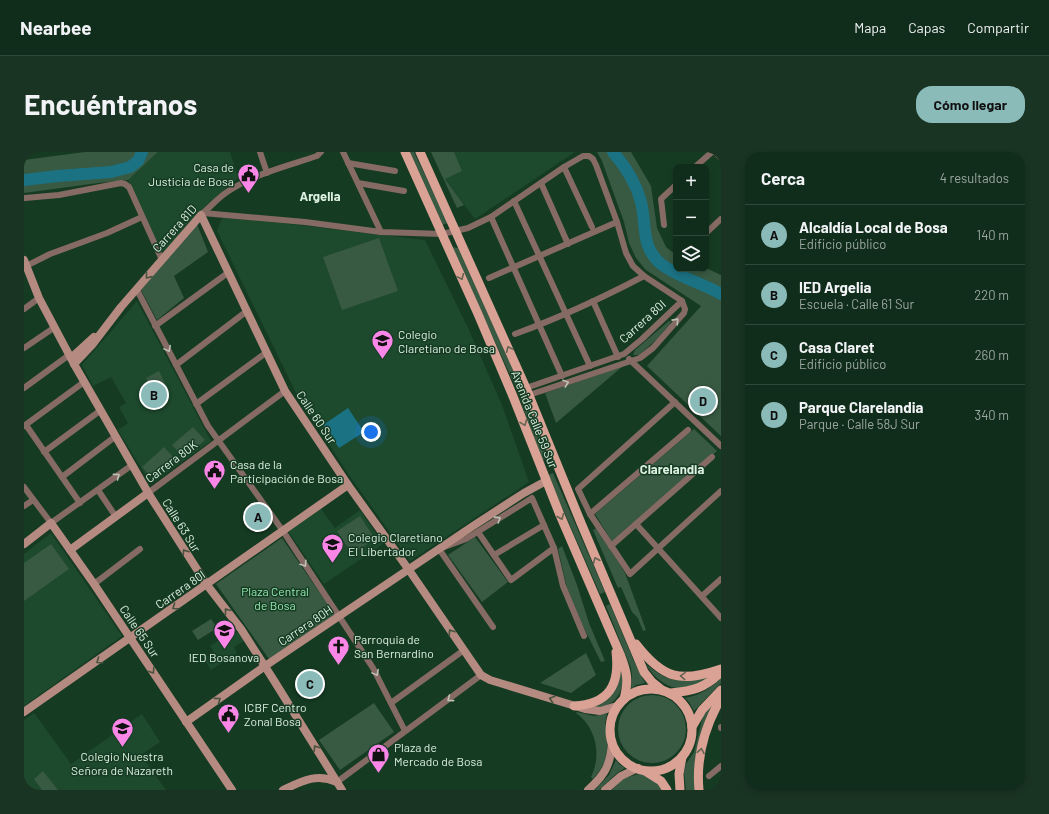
<!DOCTYPE html>
<html lang="es">
<head>
<meta charset="utf-8">
<style>
	:root { --surface:#102c1a; --page:#193423; --text:#f1f3f6; --muted:#9ca7a2; --line:#304839; --accent:#8bbbb9 }
	body { margin:0; font-family:Barlow,sans-serif; background:var(--page); color:var(--text) }
	.controls { position:absolute; right:12px; top:12px; display:grid; overflow:hidden; border-radius:8px; box-shadow:0 2px 6px #0003 }
	.controls button { width:36px; height:36px; display:grid; place-items:center; padding:0; border:0; border-bottom:1px solid var(--line); background:var(--surface); color:var(--text); font:20px sans-serif }
	.you { position:absolute; left:347px; top:280px; width:14px; height:14px; margin:-10px; border:3px solid #fff; border-radius:50%; background:#1a73e8; box-shadow:0 0 0 6px #1a73e833 }
	.badge { display:grid; place-items:center; width:26px; height:26px; border-radius:50%; background:var(--accent); color:#111; font-size:13px; font-weight:700 }
	.pin { position:absolute; translate:-50% -50%; border:2px solid #fff; box-shadow:0 1px 4px #0006 }
	.list { margin:0; padding:0; list-style:none }
	h2 { display:flex; justify-content:space-between; align-items:center; height:52px; margin:0; padding:0 16px; font-size:17px }
	h2 small { font-size:13px; font-weight:400; color:var(--muted) }
	.list li { display:grid; grid-template-columns:26px 1fr auto; gap:12px; align-items:center; box-sizing:border-box; height:60px; padding:0 16px; border-top:1px solid var(--line) }
	.list b { display:block; font-size:15px; white-space:nowrap }
	.list p { margin:0; font-size:13px; white-space:nowrap; color:var(--muted) }
	.list em { font-size:13px; font-style:normal; color:var(--muted) }
	.icon { flex:none; width:22px; height:22px; fill:none; stroke:currentColor; stroke-width:2; stroke-linecap:round; stroke-linejoin:round }
	.map { position:relative; flex:none; width:697px; height:638px; overflow:hidden; border-radius:16px }
	header { display:flex; align-items:center; gap:24px; box-sizing:border-box; height:56px; padding:0 20px; background:var(--surface); border-bottom:1px solid var(--line) }
	header strong { font-size:19px }
	nav { display:flex; gap:22px; margin-inline-start:auto; font-size:14px }
	.intro { display:flex; align-items:center; justify-content:space-between; box-sizing:border-box; height:96px; padding:0 24px }
	h1 { margin:0; font-size:28px }
	.button { padding:10px 18px; border-radius:16px; background:var(--accent); color:#111; font-size:14px; font-weight:700 }
	main { display:flex; gap:24px; padding:0 24px }
	aside { flex:1; background:var(--surface); border-radius:16px; box-shadow:0 2px 6px #0003 }
	.map>svg:first-child { display:block }
	.built { fill:#1d492d }
	.green { fill:#385942 }
	.water { fill:#1b7283 }
	.lines { fill:none; stroke-linecap:round; stroke-linejoin:round }
	.river { stroke:#1b7283; stroke-width:12 }
	.street { stroke:#866b64; stroke-width:6 }
	.secondary { stroke:#b58a80; stroke-width:8 }
	.primary { stroke:#daa295; stroke-width:9 }
	.oneway { stroke:#46533f }
	.oneway2 { stroke:#646451 }
	.oneway3 { stroke:#bec1b5 }
	.labels { text-anchor:middle; dominant-baseline:central; stroke-width:3; stroke-linejoin:round; paint-order:stroke }
	.poi-label { font-size:12px; fill:#dcf0e1; stroke:#163b23; text-anchor:start }
	.street-label { font-size:12px; fill:#dcf0e1; stroke:#163b23 }
	.park-label { font-size:12px; fill:#96e7af; stroke:#163b23 }
	.neighbourhood-label { font-size:13px; font-weight:bold; fill:#dcf0e1; stroke:#163b23 }
</style>
</head>
<body>
<header>
<strong>Nearbee</strong>
<nav><a>Mapa</a><a>Capas</a><a>Compartir</a></nav>
</header>
<div class="intro"><h1>Encuéntranos</h1><a class="button">Cómo llegar</a></div>
<main>
<div class="map">
<svg width="697" height="638" viewBox="0 0 697 638">
	<rect width="100%" height="100%" fill="#163b23"/>
	<g class="built">
		<polygon points="134,0 206,0 214,26 184,52 164,72 139,103 104,28"/>
		<polygon points="407,0 551,0 451,67 417,22"/>
		<polygon points="198,66 257,71 401,88 445,178 478,253 505,330 386,409 323,320 272,241 193,79"/>
		<polygon points="113,149 187,289 127,332 94,278 104,271 95,255 102,251 87,225 69,234 58,213"/>
		<polygon points="297,357 311,376 336,358 359,392 300,432 264,379"/>
		<polygon points="27,381 98,484 0,554 0,402"/>
		<polygon points="214,480 220,489 210,495 213,501 187,518 180,507 190,500 186,494 197,487 201,492 204,490 202,487"/>
		<polygon points="10,561 47,612 118,562 136,590 117,603 142,638 0,638 0,568"/>
	</g>
	<g class="green">
		<polygon points="61,0 134,0 104,28 74,31 0,41 0,8"/>
		<polygon points="384,0 390,0 424,71 418,73"/>
		<polygon points="407,0 430,0 438,19 421,27 440,53 433,56"/>
		<polygon points="573,0 607,0 627,34 633,76 642,95 652,103 652,117 682,116 697,123 697,284 623,214 677,154 622,118 612,106 605,91 600,70 578,9"/>
		<polygon points="173,72 184,100 150,124 160,146 133,168 117,138"/>
		<polygon points="355,86 374,139 318,158 299,105"/>
		<polygon points="428,95 434,96 496,233 524,306 518,308 492,236"/>
		<polygon points="645,169 647,169 646,172 632,188 615,203 609,203 611,198"/>
		<polygon points="599,214 532,271 521,241"/>
		<polygon points="135,219 143,235 130,242 122,226"/>
		<polygon points="169,275 181,288 160,306 148,293"/>
		<polygon points="670,277 693,299 589,391 571,362"/>
		<polygon points="140,295 151,307 129,327 118,315"/>
		<polygon points="529,321 581,440 576,442 524,323"/>
		<polygon points="336,364 351,387 328,402 313,379"/>
		<polygon points="573,376 601,421 622,478 619,479 614,466 608,460 597,435 594,436 569,378"/>
		<polygon points="451,385 484,430 458,450 424,403"/>
		<polygon points="258,386 311,463 245,507 192,432"/>
		<polygon points="27,392 45,417 0,449 0,411"/>
		<polygon points="538,394 553,433 565,471 581,509 577,510 558,472 543,436 534,397"/>
		<polygon points="586,452 609,507 621,531 612,533 607,537 608,524 607,516 582,454"/>
		<polygon points="187,467 193,476 174,488 168,479"/>
		<polygon points="562,501 572,523 547,541 516,531"/>
		<path d="M 622,512 C 647,533 657,530 687,523 C 683,527 678,531 672,534 C 651,542 632,530 622,512 Z"/>
		<path d="M 597,518 C 603,537 591,557 570,555 C 585,547 595,536 597,518 Z"/>
		<path d="M 697,526 L 697,531 L 670,559 L 665,550 L 661,546 C 676,543 686,537 697,526 Z"/>
		<circle cx="628" cy="577" r="34"/>
		<polygon points="693,547 671,638 662,638 660,620 662,612 670,600 679,564"/>
		<polygon points="350,551 370,580 316,618 295,588"/>
		<path d="M 553,560 L 570,564 L 583,561 L 581,571 L 584,598 L 582,608 L 576,618 L 569,627 L 567,625 C 578,603 572,575 552,561 Z"/>
		<polygon points="592,608 595,612 601,616 593,621 575,638 571,638 585,623"/>
		<polygon points="19,619 34,638 18,638 10,627"/>
		<path d="M 615,622 C 626,623 633,628 638,638 L 588,638 L 600,626 Z"/>
	</g>
	<polygon class="water" points="324,256 340,280 315,296 299,273"/>
	<g class="lines">
		<g class="river">
			<path d="M 589,0 C 602,15 612,31 617,50 C 623,73 616,94 637,112 C 654,125 678,131 697,142"/>
			<polyline points="0,28 34,24 87,20 106,15 114,9 118,0"/>
		</g>
		<g class="street">
			<polyline points="236,0 243,21"/>
			<polyline points="319,0 357,80"/>
			<polyline points="691,0 697,6"/>
			<polyline points="324,11 371,19"/>
			<polyline points="540,15 568,75"/>
			<polyline points="671,15 688,0"/>
			<polyline points="334,31 380,39"/>
			<polyline points="517,31 544,92"/>
			<polyline points="1,46 35,43 97,31 101,32 105,35 138,108"/>
			<polyline points="490,49 566,214"/>
			<polyline points="179,61 281,70 357,80 418,82 444,76 467,65 540,15 559,4 565,4 569,7 572,13 593,70 602,101 609,114 620,124 658,149 661,157 660,161 629,196 616,206 505,243"/>
			<path d="M 178,62 C 186,55 194,46 203,40 C 230,22 263,14 293,4 L 297,0"/>
			<polyline points="467,65 538,224"/>
			<polyline points="640,73 637,47 652,33"/>
			<polyline points="682,81 697,67"/>
			<polyline points="0,115 26,102 83,81 118,65"/>
			<polyline points="465,126 593,70"/>
			<polyline points="113,138 184,274 259,379 349,516 381,579"/>
			<polyline points="569,149 594,205"/>
			<polyline points="0,157 15,146"/>
			<polyline points="131,174 205,120"/>
			<path d="M 491,182 C 535,166 578,146 620,124"/>
			<polyline points="0,196 31,175"/>
			<polyline points="605,207 697,294"/>
			<polyline points="152,213 223,159"/>
			<polyline points="0,236 45,203"/>
			<polyline points="502,236 600,202 618,187 658,149"/>
			<polyline points="651,250 554,337 566,362 606,422 697,339"/>
			<polyline points="172,252 243,200"/>
			<polyline points="2,273 56,351"/>
			<polyline points="0,274 60,230"/>
			<polyline points="20,300 77,258"/>
			<polyline points="38,325 92,284"/>
			<polyline points="0,335 27,371 108,313"/>
			<polyline points="74,338 92,365"/>
			<polyline points="124,341 261,239"/>
			<polyline points="0,354 9,348"/>
			<polyline points="566,362 664,278"/>
			<polyline points="612,372 697,466"/>
			<polyline points="454,380 487,428 530,396"/>
			<polyline points="587,394 688,305"/>
			<polyline points="470,403 520,373"/>
			<polyline points="70,432 116,397"/>
			<polyline points="678,444 697,427"/>
			<polyline points="469,475 415,397 442,387 508,346 530,396 539,434 560,484"/>
			<polyline points="367,551 440,498"/>
			<polyline points="697,575 697,576"/>
			<polyline points="685,624 697,614"/>
			<polyline points="313,630 457,523"/>
		</g>
		<g class="secondary">
			<polyline points="0,108 15,146 50,212 126,344 183,433 217,477 249,527 318,638"/>
			<polyline points="47,206 70,185"/>
			<polyline points="50,212 68,193 97,155 177,63 261,239 324,333 385,418 457,523 466,528 561,557 576,559 593,554"/>
			<polyline points="0,392 27,371 70,432 208,638"/>
			<polyline points="46,398 124,341"/>
			<polyline points="0,560 324,333"/>
			<polyline points="162,570 244,512 449,374 500,341 522,329"/>
			<path d="M 259,638 C 278,629 292,621 313,630"/>
			<path d="M 564,638 C 581,623 587,612 588,590"/>
			<polyline points="581,638 597,624 614,616"/>
		</g>
		<g class="primary">
			<path d="M 381,0 L 454,162 L 488,242 L 536,363 L 596,502 C 603,520 605,528 600,547"/>
			<polyline points="396,0 502,236 557,371 620,520 628,530 638,538"/>
			<path d="M 612,492 C 639,527 656,531 697,517"/>
			<circle cx="627" cy="578" r="41"/>
			<path d="M 647,541 C 669,539 681,536 697,520"/>
			<path d="M 550,554 C 585,552 596,533 592,500"/>
			<polyline points="668,575 678,558 697,538"/>
			<polyline points="621,619 637,629 643,638"/>
			<polyline points="656,638 655,622 658,605"/>
			<path d="M 675,638 C 672,606 681,574 697,546"/>
		</g>
	</g>
	<defs><path id="oneway-chevron" d="M-2-3.5L2.5 0L-2 3.5" fill="none" stroke-width="1.6" stroke-linecap="round" stroke-linejoin="round"/></defs>
	<g class="oneway">
		<use href="#oneway-chevron" transform="translate(124 124) rotate(129)"/>
		<use href="#oneway-chevron" transform="translate(161 400) rotate(-123)"/>
		<use href="#oneway-chevron" transform="translate(151 455) rotate(145)"/>
		<use href="#oneway-chevron" transform="translate(203 459) rotate(-128)"/>
		<use href="#oneway-chevron" transform="translate(427 480) rotate(-124)"/>
		<use href="#oneway-chevron" transform="translate(75 509) rotate(145)"/>
		<use href="#oneway-chevron" transform="translate(128 519) rotate(56)"/>
		<use href="#oneway-chevron" transform="translate(528 547) rotate(-163)"/>
		<use href="#oneway-chevron" transform="translate(194 548) rotate(-36)"/>
		<use href="#oneway-chevron" transform="translate(292 596) rotate(-122)"/>
	</g>
	<g class="oneway2">
		<use href="#oneway-chevron" transform="translate(437 125) rotate(66)"/>
		<use href="#oneway-chevron" transform="translate(485 197) rotate(-114)"/>
		<use href="#oneway-chevron" transform="translate(500 271) rotate(69)"/>
		<use href="#oneway-chevron" transform="translate(537 365) rotate(67)"/>
		<use href="#oneway-chevron" transform="translate(572 408) rotate(-113)"/>
		<use href="#oneway-chevron" transform="translate(659 524) rotate(-177)"/>
		<use href="#oneway-chevron" transform="translate(677 599) rotate(-80)"/>
	</g>
	<g class="oneway3">
		<use href="#oneway-chevron" transform="translate(652 169) rotate(-48)"/>
		<use href="#oneway-chevron" transform="translate(144 197) rotate(62)"/>
		<use href="#oneway-chevron" transform="translate(542 231) rotate(-19)"/>
		<use href="#oneway-chevron" transform="translate(93 324) rotate(-36)"/>
		<use href="#oneway-chevron" transform="translate(474 367) rotate(-32)"/>
		<use href="#oneway-chevron" transform="translate(280 412) rotate(57)"/>
		<use href="#oneway-chevron" transform="translate(352 521) rotate(62)"/>
		<use href="#oneway-chevron" transform="translate(426 547) rotate(143)"/>
	</g>
	<defs>
		<symbol id="civic-pin" viewBox="-11 -11 22 30"><path d="M0 17L-7.5 6A9.5 9.5 0 1 1 7.5 6Z" fill="#fa87e7" stroke="#163b23"/><path d="M-.6-6.5H3V-4.5H.6V-3L4-1V1h2V6H-6V1h2V-1L-.6-3ZM-1.2 2.5V6h2.4V2.5Z" fill="#111"/></symbol>
		<symbol id="school-pin" viewBox="-11 -11 22 30"><path d="M0 17L-7.5 6A9.5 9.5 0 1 1 7.5 6Z" fill="#fa87e7" stroke="#163b23"/><path d="M0-5L7-2L0 1L-7-2ZM-4 1L0 2.5L4 1V4Q0 6-4 4Z" fill="#111"/></symbol>
		<symbol id="church-pin" viewBox="-11 -11 22 30"><path d="M0 17L-7.5 6A9.5 9.5 0 1 1 7.5 6Z" fill="#fa87e7" stroke="#163b23"/><path d="M-1.2-6h2.4v3.5h3.3v2.4h-3.3V6h-2.4V-.1h-3.3v-2.4h3.3Z" fill="#111"/></symbol>
		<symbol id="shop-pin" viewBox="-11 -11 22 30"><path d="M0 17L-7.5 6A9.5 9.5 0 1 1 7.5 6Z" fill="#fa87e7" stroke="#163b23"/><path d="M-5-2.5h2.3a2.7 3.5 0 0 1 5.4 0H5L5.5 6h-11ZM-1.5-2.5h3a1.5 2.3 0 0 0-3 0Z" fill="#111"/></symbol>
	</defs>
	<g fill-rule="evenodd">
		<use href="#civic-pin" x="212" y="10" width="25" height="34"/>
		<use href="#school-pin" x="346" y="176" width="25" height="34"/>
		<use href="#civic-pin" x="178" y="306" width="25" height="34"/>
		<use href="#school-pin" x="296" y="380" width="25" height="34"/>
		<use href="#school-pin" x="188" y="466" width="25" height="34"/>
		<use href="#church-pin" x="302" y="482" width="25" height="34"/>
		<use href="#civic-pin" x="192" y="550" width="25" height="34"/>
		<use href="#school-pin" x="86" y="564" width="25" height="34"/>
		<use href="#shop-pin" x="342" y="590" width="25" height="34"/>
	</g>
	<g class="labels">
		<g class="poi-label">
			<text x="210" y="15" text-anchor="end">Casa de<tspan x="210" dy="14">Justicia de Bosa</tspan></text>
			<text x="374" y="182">Colegio<tspan x="374" dy="14">Claretiano de Bosa</tspan></text>
			<text x="206" y="312">Casa de la<tspan x="206" dy="14">Participación de Bosa</tspan></text>
			<text x="324" y="385">Colegio Claretiano<tspan x="324" dy="14">El Libertador</tspan></text>
			<text x="330" y="487">Parroquia de<tspan x="330" dy="14">San Bernardino</tspan></text>
			<text x="200" y="505" text-anchor="middle">IED Bosanova</text>
			<text x="220" y="555">ICBF Centro<tspan x="220" dy="14">Zonal Bosa</tspan></text>
			<text x="370" y="595">Plaza de<tspan x="370" dy="14">Mercado de Bosa</tspan></text>
			<text x="98" y="604" text-anchor="middle">Colegio Nuestra<tspan x="98" dy="14">Señora de Nazareth</tspan></text>
		</g>
		<g class="street-label">
			<text transform="translate(150 76) rotate(-48)">Carrera 81D</text>
			<text transform="translate(618 169) rotate(-42)">Carrera 80I</text>
			<text transform="translate(293 265) rotate(56)">Calle 60 Sur</text>
			<text transform="translate(511 267) rotate(68)">Avenida Calle 59 Sur</text>
			<text transform="translate(147 309) rotate(-37)">Carrera 80K</text>
			<text transform="translate(158 373) rotate(58)">Calle 63 Sur</text>
			<text transform="translate(156 437) rotate(-35)">Carrera 80I</text>
			<text transform="translate(281 473) rotate(-34)">Carrera 80H</text>
			<text transform="translate(116 479) rotate(56)">Calle 65 Sur</text>
		</g>
		<g class="park-label">
			<text x="251" y="439">Plaza Central<tspan x="251" dy="14">de Bosa</tspan></text>
		</g>
		<g class="neighbourhood-label">
			<text x="296" y="44">Argelia</text>
			<text x="648" y="317">Clarelandia</text>
		</g>
	</g>
</svg>
<div class="controls">
<button>+</button>
<button>−</button>
<button><svg class="icon" aria-label="layers" viewBox="0 0 24 24"><path d="M12 4l9 5-9 5-9-5zM3 14l9 5 9-5"/></svg></button>
</div>
<div class="you"></div>
<div class="pin badge" style="left:234px;top:365px">A</div>
<div class="pin badge" style="left:130px;top:243px">B</div>
<div class="pin badge" style="left:286px;top:532px">C</div>
<div class="pin badge" style="left:679px;top:249px">D</div>
</div>
<aside>
<h2>Cerca<small>4 resultados</small></h2>
<ul class="list">
<li><span class="badge">A</span><div><b>Alcaldía Local de Bosa</b><p>Edificio público</p></div><em>140 m</em></li>
<li><span class="badge">B</span><div><b>IED Argelia</b><p>Escuela · Calle 61 Sur</p></div><em>220 m</em></li>
<li><span class="badge">C</span><div><b>Casa Claret</b><p>Edificio público</p></div><em>260 m</em></li>
<li><span class="badge">D</span><div><b>Parque Clarelandia</b><p>Parque · Calle 58J Sur</p></div><em>340 m</em></li>
</ul>
</aside>
</main>
</body>
</html>
